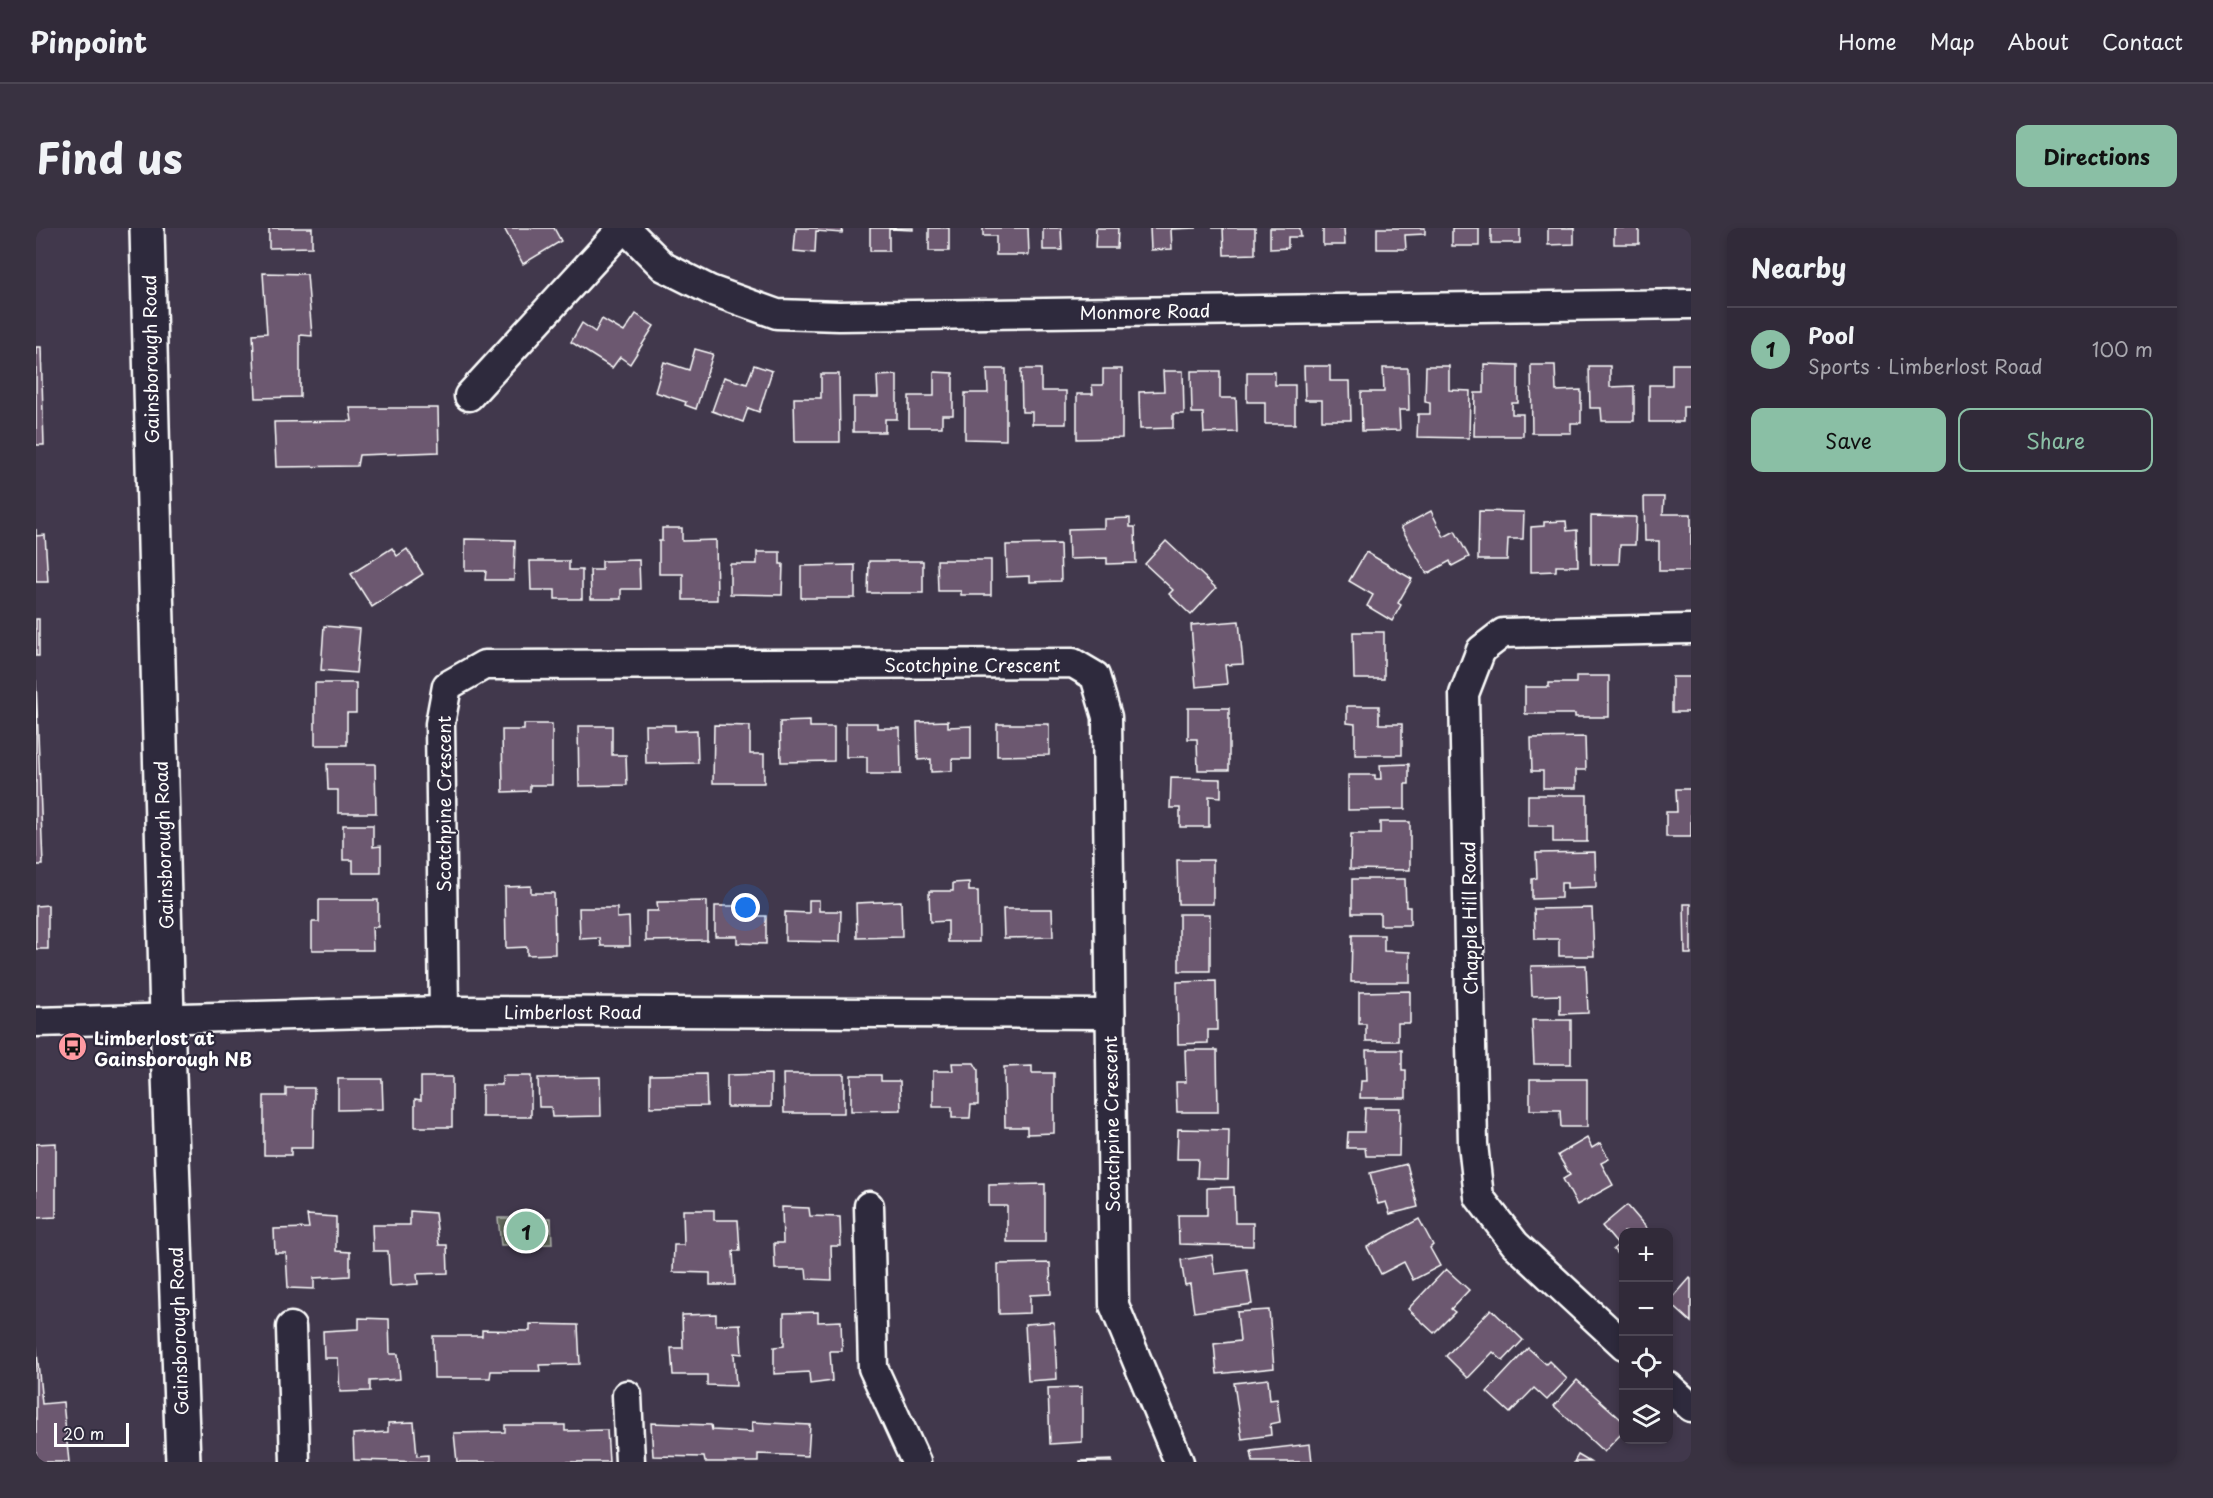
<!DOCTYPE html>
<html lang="en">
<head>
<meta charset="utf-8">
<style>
	:root { --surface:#312a39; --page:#393241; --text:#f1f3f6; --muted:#a8a7ae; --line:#4c4653; --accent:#8abfa5 }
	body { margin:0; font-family:"Playpen Sans",sans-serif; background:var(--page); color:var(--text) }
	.controls { position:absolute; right:18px; bottom:18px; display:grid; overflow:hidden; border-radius:12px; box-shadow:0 3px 9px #0003 }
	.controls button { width:54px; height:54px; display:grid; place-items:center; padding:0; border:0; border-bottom:2px solid var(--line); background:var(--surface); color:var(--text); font:30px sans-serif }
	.scale { position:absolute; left:18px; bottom:15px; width:75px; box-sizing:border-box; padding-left:6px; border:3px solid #fff; border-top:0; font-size:16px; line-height:21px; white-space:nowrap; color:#fff; -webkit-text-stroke:4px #2f2a3d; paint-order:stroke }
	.you { position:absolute; left:710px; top:680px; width:21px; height:21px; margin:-15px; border:4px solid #fff; border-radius:50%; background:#1a73e8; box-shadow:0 0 0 9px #1a73e833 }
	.badge { display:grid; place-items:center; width:39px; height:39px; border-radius:50%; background:var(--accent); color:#111; font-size:20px; font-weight:700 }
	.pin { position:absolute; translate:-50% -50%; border:3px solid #fff; box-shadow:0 2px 6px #0006 }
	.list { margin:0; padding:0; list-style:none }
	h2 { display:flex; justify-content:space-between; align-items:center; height:78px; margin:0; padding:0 24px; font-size:26px }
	h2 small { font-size:20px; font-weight:400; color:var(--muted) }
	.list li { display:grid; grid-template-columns:39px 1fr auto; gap:18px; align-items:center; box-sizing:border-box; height:84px; padding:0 24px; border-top:2px solid var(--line) }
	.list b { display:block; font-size:22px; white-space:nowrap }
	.list p { margin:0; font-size:20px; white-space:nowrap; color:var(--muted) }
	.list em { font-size:20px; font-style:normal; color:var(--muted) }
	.actions { display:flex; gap:12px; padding:18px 24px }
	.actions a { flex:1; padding:14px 0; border:2px solid var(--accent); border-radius:12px; text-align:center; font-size:21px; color:var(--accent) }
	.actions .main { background:var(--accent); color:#111 }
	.icon { flex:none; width:33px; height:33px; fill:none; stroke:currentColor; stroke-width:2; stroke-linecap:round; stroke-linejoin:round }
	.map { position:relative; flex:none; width:1655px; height:1234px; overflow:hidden; border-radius:12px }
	header { display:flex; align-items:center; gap:36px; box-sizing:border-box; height:84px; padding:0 30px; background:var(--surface); border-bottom:2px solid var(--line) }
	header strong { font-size:28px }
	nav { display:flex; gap:33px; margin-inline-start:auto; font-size:21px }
	.intro { display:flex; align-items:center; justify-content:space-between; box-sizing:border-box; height:144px; padding:0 36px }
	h1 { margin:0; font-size:42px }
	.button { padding:15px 27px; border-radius:12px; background:var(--accent); color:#111; font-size:21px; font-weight:700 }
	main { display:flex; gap:36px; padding:0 36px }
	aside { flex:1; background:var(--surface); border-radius:12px; box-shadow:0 3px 9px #0003 }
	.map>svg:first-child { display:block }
	.green { fill:#636a5c; stroke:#b1b4ae; stroke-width:1.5 }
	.building { fill:#6c5870; stroke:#fff; stroke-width:1.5 }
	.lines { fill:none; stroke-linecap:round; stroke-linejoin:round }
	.minor-casing { stroke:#fff; stroke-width:33 }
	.major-casing { stroke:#fff; stroke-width:38 }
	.minor { stroke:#2f2a3d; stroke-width:28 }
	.major { stroke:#2f2a3d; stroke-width:33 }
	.labels { text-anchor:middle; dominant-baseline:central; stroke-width:4.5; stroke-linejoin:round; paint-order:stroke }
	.street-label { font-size:18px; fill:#fff; stroke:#2f2a3d }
	.poi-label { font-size:18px; font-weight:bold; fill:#fff; stroke:#2f2a3d; text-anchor:start }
</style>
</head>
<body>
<header>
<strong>Pinpoint</strong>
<nav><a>Home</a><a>Map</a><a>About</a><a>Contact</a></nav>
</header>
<div class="intro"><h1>Find us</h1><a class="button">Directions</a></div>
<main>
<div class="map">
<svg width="1655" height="1234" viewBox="0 0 1655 1234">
	<rect width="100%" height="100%" fill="#41384c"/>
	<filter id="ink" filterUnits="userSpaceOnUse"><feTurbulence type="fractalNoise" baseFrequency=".0167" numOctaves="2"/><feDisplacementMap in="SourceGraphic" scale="12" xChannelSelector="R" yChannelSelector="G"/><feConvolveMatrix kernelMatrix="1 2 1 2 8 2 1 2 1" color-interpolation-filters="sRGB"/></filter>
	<g filter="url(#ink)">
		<polygon class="green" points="462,990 515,990 516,1016 465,1017"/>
		<g class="building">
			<polygon points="233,0 276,0 276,19 233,20"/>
			<polygon points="468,0 518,0 525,13 487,36"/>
			<polygon points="760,0 807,0 806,5 780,3 779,25 758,23"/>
			<polygon points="834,0 877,0 877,2 853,1 853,23 834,23"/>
			<rect x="893" y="0" width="20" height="23"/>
			<polygon points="947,0 992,0 993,27 960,27 960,8 947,8"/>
			<polygon points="1007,0 1025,0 1026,22 1007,22"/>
			<polygon points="1060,0 1082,0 1081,20 1059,20"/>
			<polygon points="1114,0 1161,0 1135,1 1136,21 1115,22"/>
			<polygon points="1176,0 1219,0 1219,26 1188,27 1187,0"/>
			<polygon points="1234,0 1264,0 1265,9 1252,9 1252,20 1234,21"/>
			<polygon points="1287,0 1308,0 1309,17 1287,17"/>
			<polygon points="1341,0 1389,0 1389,6 1369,7 1370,21 1341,21"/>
			<rect x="1416" y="0" width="27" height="18"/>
			<rect x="1455" y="0" width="29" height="15"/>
			<polygon points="1512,0 1538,0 1538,16 1512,17"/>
			<rect x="1578" y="0" width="25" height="16"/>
			<polygon points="227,45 271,46 276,108 264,107 264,169 220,170 217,106 231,105"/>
			<polygon points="600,86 618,98 594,136 584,129 576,140 535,114 546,95 559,104 566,91 588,104"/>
			<polygon points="0,119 5,119 8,217 0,217"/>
			<polygon points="659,121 677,126 660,181 649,177 650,174 619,164 628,134 653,142"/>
			<polygon points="1448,136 1482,137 1482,175 1476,175 1476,186 1487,186 1487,208 1438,208 1439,165 1448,165"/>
			<polygon points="1636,136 1655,136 1655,179 1647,179 1647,194 1613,194 1613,157 1636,157"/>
			<polygon points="718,137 736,143 723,184 712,180 707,194 676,183 688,149 711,156"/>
			<polygon points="1495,137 1519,137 1520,163 1545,162 1545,195 1535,195 1535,205 1496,205"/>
			<polygon points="1268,138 1294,138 1294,153 1314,153 1315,192 1286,192 1286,172 1269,172"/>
			<polygon points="1390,138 1413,138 1413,162 1434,163 1433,210 1381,209 1382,186 1394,186 1394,175 1389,174"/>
			<polygon points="1553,138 1574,138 1574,159 1598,158 1598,193 1566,193 1565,180 1554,180"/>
			<polygon points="1347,140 1372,140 1373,182 1363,182 1364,202 1326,203 1325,164 1348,164"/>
			<polygon points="951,141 970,141 970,212 929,211 929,165 952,165"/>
			<polygon points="985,141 1005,141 1005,163 1030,163 1030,196 996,196 996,184 986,184"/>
			<polygon points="1067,141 1086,141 1086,210 1041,211 1041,166 1057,166 1056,157 1067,157"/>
			<polygon points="1127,143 1147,143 1148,186 1137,186 1137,200 1104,201 1103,164 1128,163"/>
			<polygon points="1155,143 1184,143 1184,170 1200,170 1201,204 1168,205 1167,185 1156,185"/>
			<polygon points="898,144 917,145 917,187 906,187 906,199 873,199 873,168 898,168"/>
			<polygon points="1211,144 1239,144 1239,157 1259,157 1259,196 1229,196 1229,174 1211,174"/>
			<polygon points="785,146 803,146 804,214 759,214 758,170 785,170"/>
			<polygon points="861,147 861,191 849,191 849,204 817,204 817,169 842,169 841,148"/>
			<polygon points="314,180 402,180 403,224 323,227 321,238 240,239 238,194 316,193"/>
			<polygon points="1608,269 1628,269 1627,286 1655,286 1655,343 1623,343 1623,313 1609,313"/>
			<polygon points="1395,283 1408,309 1419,303 1433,329 1416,338 1414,333 1391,346 1365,299"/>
			<polygon points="1443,283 1488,284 1487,311 1472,311 1471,332 1442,332"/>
			<polygon points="1555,288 1600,289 1599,317 1584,317 1583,336 1555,336"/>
			<polygon points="1094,290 1094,299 1099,299 1100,335 1071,336 1071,330 1033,331 1032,301 1068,300 1068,291"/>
			<polygon points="1530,293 1531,303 1541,302 1542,338 1520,338 1520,343 1495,344 1495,299 1508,298 1508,294"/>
			<polygon points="626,300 646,300 646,313 680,312 681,372 647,372 647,346 623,346 623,313 626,313"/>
			<polygon points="0,301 0,308 9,307 12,354 0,354"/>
			<polygon points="429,311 479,312 478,352 449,352 450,343 429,343"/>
			<polygon points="1130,313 1180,360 1155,387 1133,366 1137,362 1109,336"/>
			<polygon points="1024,316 1025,353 994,354 994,348 971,349 970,317"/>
			<polygon points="356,320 361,328 371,321 387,346 336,379 315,346"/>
			<polygon points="721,324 744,324 744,336 747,336 746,367 694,366 694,336 721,336"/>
			<polygon points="1330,324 1376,351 1362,375 1365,377 1356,393 1331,378 1337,367 1313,353"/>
			<polygon points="603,332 604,361 585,361 585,371 555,371 554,342 566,342 566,333"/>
			<polygon points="901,332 955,332 955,367 925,367 925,363 902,363"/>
			<polygon points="494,333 533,333 533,342 546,342 546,371 519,371 519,362 495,362"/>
			<polygon points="833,333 887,333 887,365 832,365"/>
			<polygon points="819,337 819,370 765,370 765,338"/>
			<rect x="0" y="391" width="3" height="37"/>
			<polygon points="1203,393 1207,436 1189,437 1191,456 1160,459 1155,397"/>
			<polygon points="288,398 324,401 320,445 285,442"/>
			<polygon points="1317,404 1348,404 1348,451 1318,451"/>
			<polygon points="1540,448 1573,448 1573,489 1539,489 1539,486 1489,486 1489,459 1513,459 1513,455 1540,455"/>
			<rect x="1636" y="449" width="19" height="35"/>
			<polygon points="0,452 7,637 0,637"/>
			<polygon points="279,455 320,455 320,485 311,485 311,517 279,517"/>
			<polygon points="1311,478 1343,478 1343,496 1366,496 1366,527 1319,527 1319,496 1311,495"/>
			<polygon points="1152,480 1193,480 1193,542 1162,542 1161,511 1152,511"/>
			<polygon points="774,493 774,499 798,499 798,533 745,534 744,494"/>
			<polygon points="912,493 912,499 935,498 935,531 916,531 916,543 895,544 895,531 882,532 881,494"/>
			<polygon points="810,495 841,495 841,500 864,500 865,546 831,546 831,529 810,529"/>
			<polygon points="488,496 516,496 516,557 494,557 494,563 467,564 466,502 488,502"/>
			<polygon points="961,496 1013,496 1013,527 961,528"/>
			<polygon points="609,497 639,497 639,503 661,502 662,535 610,536"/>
			<polygon points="678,497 714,498 714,526 728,526 728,555 677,555"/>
			<polygon points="542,498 576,498 576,527 590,527 591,557 543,558"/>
			<polygon points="1549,509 1550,542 1540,542 1540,560 1507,560 1507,543 1496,543 1495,510"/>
			<polygon points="291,536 339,536 340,585 302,585 302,562 292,562"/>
			<polygon points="1373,536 1373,556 1369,556 1369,581 1312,582 1312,547 1339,547 1339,551 1345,551 1344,537"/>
			<polygon points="1135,550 1185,551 1185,569 1173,568 1173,599 1144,599 1144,580 1134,580"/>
			<polygon points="1640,561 1655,561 1655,609 1630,609 1630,584 1641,584"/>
			<polygon points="1492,567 1551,567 1551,614 1517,614 1517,598 1492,598"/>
			<polygon points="1344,594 1374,594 1374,642 1314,641 1315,606 1344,606"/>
			<polygon points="307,597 337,597 337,619 345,618 345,645 317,645 317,632 307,632"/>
			<polygon points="1559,624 1560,659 1531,660 1531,655 1525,655 1525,670 1496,671 1496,651 1501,650 1500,625"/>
			<polygon points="1141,632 1177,632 1177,676 1142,676"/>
			<polygon points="1316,651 1369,651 1370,679 1374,679 1374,697 1344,697 1344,685 1316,685"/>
			<polygon points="933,654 933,663 942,663 943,714 912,714 912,693 894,694 893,663 917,663 917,655"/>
			<polygon points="495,658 495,665 518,665 519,726 491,727 491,719 470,720 469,659"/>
			<polygon points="283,672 342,672 342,699 336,699 337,722 276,722 276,694 283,694"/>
			<polygon points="773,672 783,672 783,683 805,683 804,714 749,713 749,684 773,685"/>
			<polygon points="671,673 671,712 610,713 610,683 622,683 621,674"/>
			<polygon points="865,673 866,709 821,710 820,675"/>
			<polygon points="1648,676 1655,676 1655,726 1649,726"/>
			<polygon points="12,677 12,721 0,721 0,678"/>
			<polygon points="679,678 717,678 717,688 730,688 730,716 701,715 701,708 679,708"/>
			<polygon points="543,680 581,680 581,690 593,689 594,718 565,718 564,710 544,711"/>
			<polygon points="1556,680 1558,728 1523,728 1523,711 1499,711 1498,681"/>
			<polygon points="967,681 1016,681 1017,709 968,710"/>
			<rect x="1143" y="686" width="31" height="57"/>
			<polygon points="1316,707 1348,707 1348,723 1374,724 1374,754 1315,754"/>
			<polygon points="1550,737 1552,785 1524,786 1524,767 1496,768 1495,738"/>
			<polygon points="1180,753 1181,802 1172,802 1172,815 1142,816 1141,754"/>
			<polygon points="1374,763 1374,795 1362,795 1362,813 1330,813 1330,796 1323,796 1323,764"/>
			<polygon points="1496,792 1535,792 1535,836 1498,836"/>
			<polygon points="1149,822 1181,822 1182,884 1141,884 1140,854 1150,854"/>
			<polygon points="1330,822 1366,822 1366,842 1370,842 1370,870 1324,870 1325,853 1331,853"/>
			<polygon points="916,835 938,835 942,842 942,877 935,877 934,890 916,890 916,879 897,879 897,843 917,843"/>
			<polygon points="996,838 996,845 1018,845 1018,905 991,906 991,899 969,899 968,839"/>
			<polygon points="670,846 671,878 614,879 614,847"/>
			<polygon points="735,846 735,879 691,879 691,847"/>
			<polygon points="747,846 808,846 808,885 748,885"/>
			<polygon points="815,847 845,847 845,853 864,853 865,882 815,883"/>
			<polygon points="466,848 495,848 495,889 446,889 446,857 466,857"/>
			<polygon points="385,849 416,849 416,899 379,899 379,871 385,872"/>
			<polygon points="564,849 565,888 516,889 515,879 503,879 502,850"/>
			<polygon points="302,851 346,851 347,881 302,882"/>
			<polygon points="1494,851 1551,851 1551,899 1525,899 1524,882 1494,882"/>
			<polygon points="250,860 278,860 277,920 255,920 255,927 228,927 228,868 250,868"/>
			<polygon points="1329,880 1364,880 1363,928 1330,928 1329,920 1311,920 1312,904 1328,904"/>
			<polygon points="1142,901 1193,902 1192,951 1161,950 1162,931 1141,931"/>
			<polygon points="1551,910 1556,920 1564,915 1573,931 1565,935 1577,957 1541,977 1527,951 1534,947 1522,927"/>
			<polygon points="20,915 20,989 0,990 0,916"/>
			<polygon points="1371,936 1382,979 1354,986 1350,974 1342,976 1334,945"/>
			<polygon points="1009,956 1009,1014 971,1014 971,978 953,978 953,957"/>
			<polygon points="1198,959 1199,995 1217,995 1217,1018 1143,1016 1142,987 1171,987 1171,960"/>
			<polygon points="1591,977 1614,1004 1588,1004 1588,1034 1577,1021 1582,1017 1566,998"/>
			<polygon points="746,979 773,980 774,988 804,989 805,1018 795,1018 796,1052 771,1051 770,1041 739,1041 738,1015 747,1015"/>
			<polygon points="647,982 678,982 678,992 702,992 704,1023 697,1023 699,1057 674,1057 674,1045 637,1044 638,1017 648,1017"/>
			<polygon points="374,983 399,985 403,1017 411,1017 412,1045 381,1046 382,1056 354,1058 352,1023 337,1023 336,997 374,997"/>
			<polygon points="271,987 300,989 300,1023 314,1024 314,1048 278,1050 278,1061 252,1060 250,1025 239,1025 238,1001 273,1000"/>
			<polygon points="1383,991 1397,1017 1394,1020 1404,1038 1377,1052 1368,1034 1345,1046 1331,1019"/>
			<polygon points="1176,1027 1179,1046 1211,1042 1216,1076 1158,1084 1154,1056 1149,1057 1145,1032"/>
			<polygon points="1014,1035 1015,1066 994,1067 994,1085 963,1086 962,1036"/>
			<polygon points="1410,1041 1433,1062 1415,1081 1419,1084 1398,1105 1372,1081"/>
			<polygon points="1654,1050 1655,1051 1655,1094 1633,1074"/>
			<polygon points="1455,1081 1487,1112 1467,1133 1457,1124 1432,1150 1410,1128"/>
			<polygon points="1233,1082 1238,1140 1181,1146 1178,1116 1204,1113 1201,1084"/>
			<polygon points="782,1084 782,1094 805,1093 806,1123 794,1123 796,1153 774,1156 773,1144 738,1146 738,1119 748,1118 748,1085"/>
			<polygon points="680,1086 680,1097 704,1096 706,1126 698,1125 700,1158 671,1157 671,1147 637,1147 635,1120 647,1120 646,1087"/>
			<polygon points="323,1090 353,1091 354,1126 362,1126 364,1151 334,1153 334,1163 304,1164 302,1130 288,1130 287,1103 323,1101"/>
			<polygon points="1018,1094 1021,1151 992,1153 989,1096"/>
			<polygon points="494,1096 542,1097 544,1136 503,1137 504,1143 455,1143 454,1150 398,1150 397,1108 446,1108 446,1102 494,1103"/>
			<polygon points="0,1114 6,1176 27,1174 33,1234 0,1234"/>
			<polygon points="1492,1120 1510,1136 1513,1133 1531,1151 1511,1172 1498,1160 1474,1185 1451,1164"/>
			<polygon points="1232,1151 1234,1172 1241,1171 1244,1194 1234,1196 1235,1207 1206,1211 1198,1155"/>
			<polygon points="1541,1152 1588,1194 1588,1203 1568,1224 1518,1178"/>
			<polygon points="1046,1159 1046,1214 1014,1216 1012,1160"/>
			<polygon points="378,1194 381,1228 392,1227 392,1234 318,1232 317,1206 352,1204 352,1195"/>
			<polygon points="716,1194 774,1197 772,1228 722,1226 722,1234 669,1234 668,1229 617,1228 615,1195 675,1197 676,1202 717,1204"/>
			<polygon points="469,1197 529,1197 529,1203 571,1202 573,1234 421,1234 418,1205 469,1204"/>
			<polygon points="1274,1216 1276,1234 1217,1234 1215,1223"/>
			<polygon points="1542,1227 1554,1234 1538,1234"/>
			<polygon points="1076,1232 1076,1234 1044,1234 1044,1233"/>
		</g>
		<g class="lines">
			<defs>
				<g id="minor">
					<polyline points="589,0 628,39 674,62 741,86 803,88 1655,76"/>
					<polyline points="433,168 587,0"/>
					<polyline points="408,783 404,496 411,458 448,437 1037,435 1059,448 1071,489 1078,1077 1143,1234"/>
					<polyline points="0,794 408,783 1074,786"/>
					<polyline points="833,978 837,1140 880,1234"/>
					<polyline points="255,1099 259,1234"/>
					<polyline points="1588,1117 1479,1016 1443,969 1437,916 1428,466 1445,422 1467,405 1655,401"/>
					<polyline points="1632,1158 1655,1179"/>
					<polyline points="591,1167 594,1234"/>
				</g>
				<polyline id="major" points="111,0 131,791 147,1234"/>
			</defs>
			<use href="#minor" class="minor-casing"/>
			<use href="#major" class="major-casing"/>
			<use href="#minor" class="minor"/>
			<use href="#major" class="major"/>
		</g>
	</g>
	<defs>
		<symbol id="bus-disc" viewBox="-11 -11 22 22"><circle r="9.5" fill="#ff9aa2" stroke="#2f2a3d"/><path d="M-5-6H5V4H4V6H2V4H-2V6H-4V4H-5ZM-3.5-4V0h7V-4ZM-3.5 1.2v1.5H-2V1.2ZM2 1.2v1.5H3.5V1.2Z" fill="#111"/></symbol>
	</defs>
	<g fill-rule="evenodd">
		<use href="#bus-disc" x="20" y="802" width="33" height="33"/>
	</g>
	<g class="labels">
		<g class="street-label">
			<text transform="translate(1109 83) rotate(-1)">Monmore Road</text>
			<text transform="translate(114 131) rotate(-91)">Gainsborough Road</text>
			<text x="936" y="436">Scotchpine Crescent</text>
			<text transform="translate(407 576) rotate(-90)">Scotchpine Crescent</text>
			<text transform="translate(127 617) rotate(-92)">Gainsborough Road</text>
			<text transform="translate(1433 690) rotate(-91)">Chapple Hill Road</text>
			<text x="537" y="783">Limberlost Road</text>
			<text transform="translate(1075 896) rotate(-91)">Scotchpine Crescent</text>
			<text transform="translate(142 1103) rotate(-92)">Gainsborough Road</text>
		</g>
		<g class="poi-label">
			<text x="58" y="809">Limberlost at<tspan x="58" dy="21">Gainsborough NB</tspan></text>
		</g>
	</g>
</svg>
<div class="controls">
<button>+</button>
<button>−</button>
<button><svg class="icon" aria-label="locate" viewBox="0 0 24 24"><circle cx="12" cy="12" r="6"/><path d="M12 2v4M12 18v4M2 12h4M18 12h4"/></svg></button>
<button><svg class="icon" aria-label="layers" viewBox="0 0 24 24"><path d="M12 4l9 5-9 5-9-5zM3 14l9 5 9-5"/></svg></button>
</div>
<div class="scale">20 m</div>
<div class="you"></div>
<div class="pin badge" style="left:490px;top:1003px">1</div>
</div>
<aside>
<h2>Nearby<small></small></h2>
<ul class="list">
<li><span class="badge">1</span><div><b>Pool</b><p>Sports · Limberlost Road</p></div><em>100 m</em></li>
</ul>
<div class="actions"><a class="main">Save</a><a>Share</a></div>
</aside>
</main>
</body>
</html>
